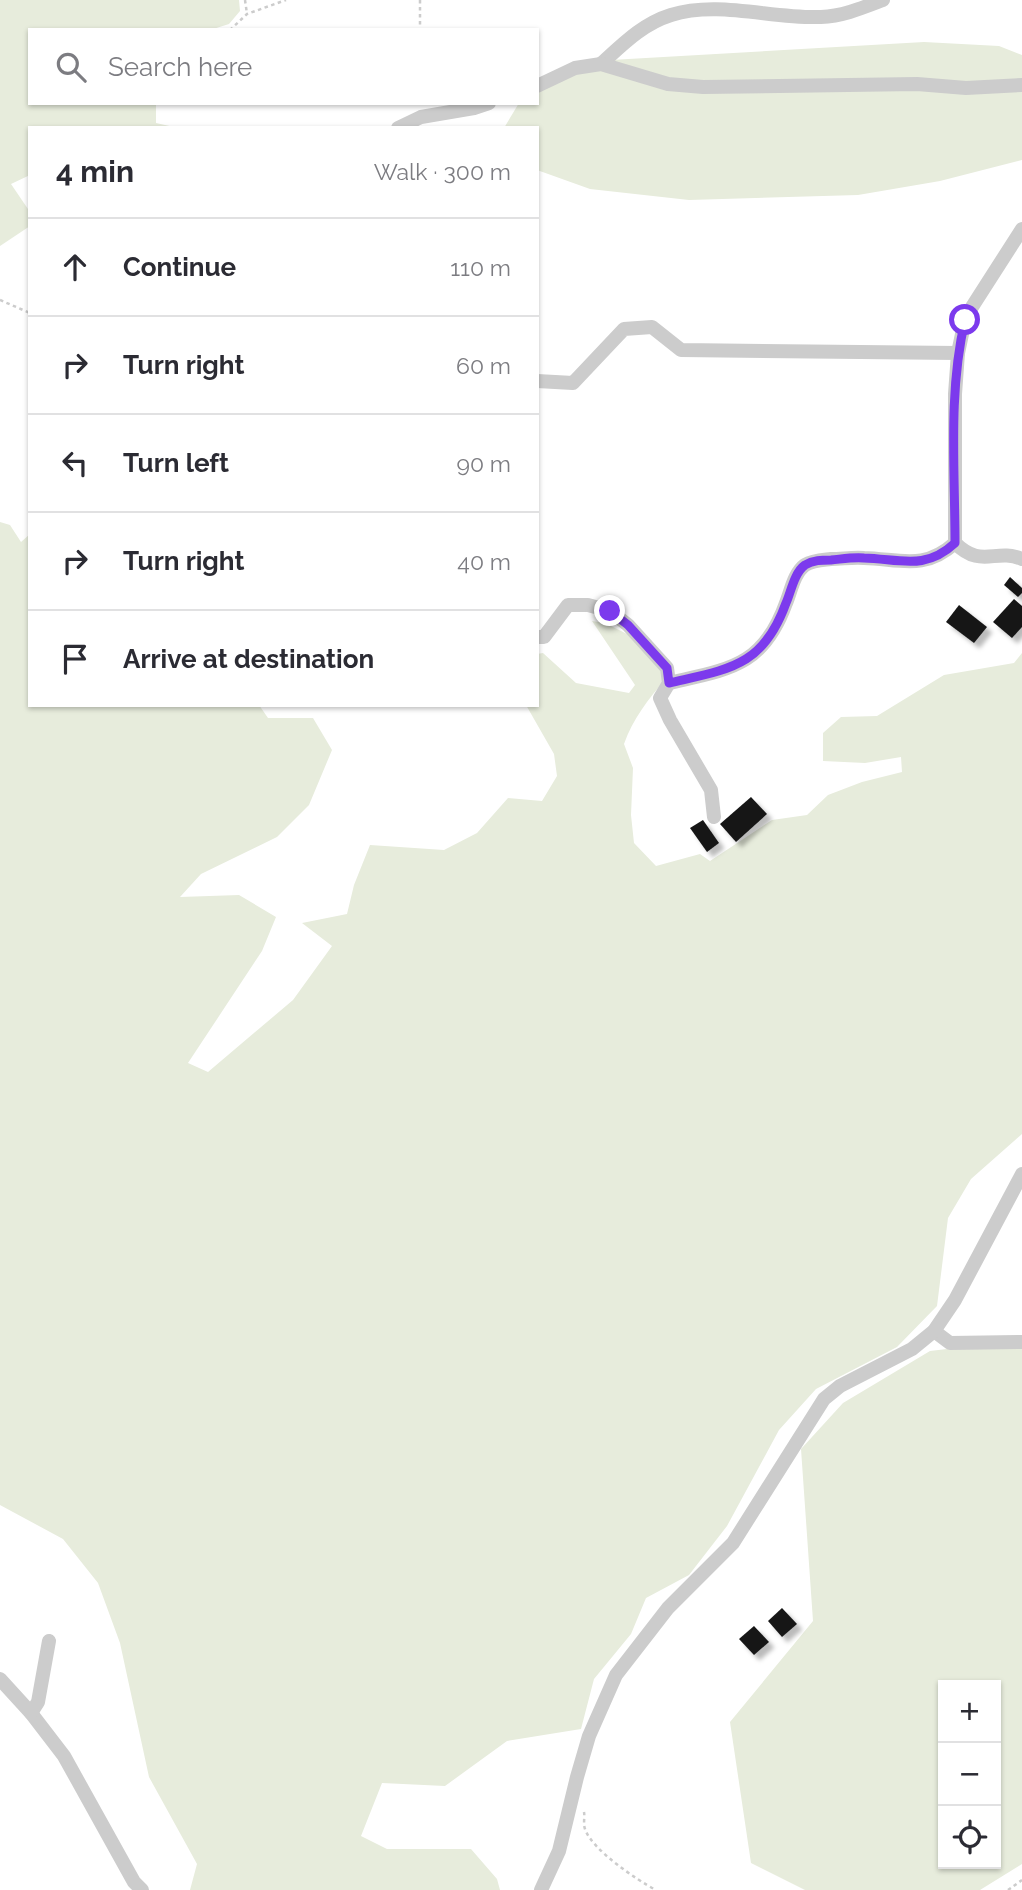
<!DOCTYPE html>
<html lang="en">
<head>
<meta charset="utf-8">
<style>
	:root { --surface:#fff; --page:#f2f2f3; --text:#2b2b33; --muted:#7c7c81; --line:#e1e1e2 }
	body { margin:0; font-family:Raleway,sans-serif; background:var(--page); color:var(--text) }
	.controls { position:absolute; right:21px; bottom:21px; display:grid; overflow:hidden; border-radius:0px; box-shadow:0 2px 5px #0004 }
	.controls button { width:63px; height:63px; display:grid; place-items:center; padding:0; border:0; border-bottom:2px solid var(--line); background:var(--surface); color:var(--text); font:35px sans-serif }
	.stop { position:absolute; width:21px; height:21px; margin:-16px; border:5px solid #7c3aed; border-radius:50%; background:#fff }
	.stop.end { background:#7c3aed; border-color:#fff; box-shadow:0 2px 7px #0008 }
	.list { margin:0; padding:0; list-style:none }
	h2 { display:flex; justify-content:space-between; align-items:center; height:91px; margin:0; padding:0 28px; font-size:30px }
	h2 small { font-size:23px; font-weight:400; color:var(--muted) }
	.list li { display:grid; grid-template-columns:46px 1fr auto; gap:21px; align-items:center; box-sizing:border-box; height:98px; padding:0 28px; border-top:2px solid var(--line) }
	.list b { display:block; font-size:26px; white-space:nowrap }
	.list em { font-size:23px; font-style:normal; color:var(--muted) }
	.icon { flex:none; width:38px; height:38px; fill:none; stroke:currentColor; stroke-width:2; stroke-linecap:round; stroke-linejoin:round }
	.map { position:relative; flex:none; width:1022px; height:1890px; overflow:hidden }
	.search { position:absolute; background:var(--surface); box-shadow:0 2px 5px #0004; left:28px; top:28px; width:511px; height:77px; display:flex; align-items:center; gap:18px; box-sizing:border-box; padding:0 24px; border-radius:0px; color:var(--muted); font-size:26px }
	.panel { position:absolute; background:var(--surface); box-shadow:0 2px 5px #0004; left:28px; top:126px; width:511px; height:581px; border-radius:0px }
	.map>svg:first-child { display:block }
	.green { fill:#e7ecdc; fill-rule:evenodd }
	.building { fill:#161616; filter:url(#shadow) }
	.lines { fill:none; stroke-linecap:round; stroke-linejoin:round }
	.path { stroke:#ccc; stroke-width:2.5; stroke-dasharray:3.5 3.5; stroke-linecap:butt }
	.street { stroke:#ccc; stroke-width:14 }
	.route { stroke:#7c3aed; stroke-width:9 }
</style>
</head>
<body>
<div class="map">
<svg width="1022" height="1890" viewBox="0 0 1022 1890">
	<defs>
		<filter id="shadow"><feDropShadow dx="5.5" dy="5.5" stdDeviation="2" flood-color="#0004"/></filter>
	</defs>
	<rect width="100%" height="100%" fill="#fff"/>
	<g class="green">
		<polygon points="0,0 239,0 240,11 229,24 210,30 30,30 30,103 160,103 156,104 156,123 174,127 30,128 30,175 11,184 30,212 30,226 0,246"/>
		<polygon points="924,42 999,46 1022,55 1022,160 940,181 858,195 689,200 590,189 537,170 537,128 504,128 519,103 537,103 537,88 611,60"/>
		<path d="M 0,522 L 10,525 L 21,542 L 30,534 L 30,705 L 259,705 L 268,718 L 313,718 L 332,750 L 309,805 L 277,837 L 201,874 L 180,897 L 239,895 L 276,917 L 262,951 L 188,1063 L 208,1072 L 293,1000 L 332,946 L 302,923 L 347,914 L 354,885 L 370,845 L 444,850 L 477,833 L 508,798 L 542,801 L 557,776 L 554,754 L 526,705 L 537,705 L 537,654 L 543,653 L 576,683 L 629,693 L 635,685 L 592,621 L 605,623 L 645,643 L 666,679 C 648,699 633,719 624,744 L 633,768 L 631,815 L 634,843 L 656,866 L 700,854 L 710,861 L 772,820 L 807,815 L 828,795 L 862,782 L 902,772 L 901,757 L 865,763 L 823,761 L 823,733 L 841,717 L 877,716 L 944,675 L 1014,663 L 1022,653 L 1022,1134 L 971,1179 L 948,1218 L 937,1306 L 897,1347 L 816,1389 L 779,1430 L 727,1526 L 689,1575 L 646,1598 L 631,1634 L 594,1679 L 581,1729 L 507,1741 L 445,1786 L 382,1783 L 361,1836 L 387,1849 L 471,1849 L 497,1879 L 500,1890 L 190,1890 L 197,1864 L 149,1777 L 120,1643 L 98,1583 L 63,1539 L 0,1505 Z"/>
		<path d="M 1022,1340 L 1022,1864 L 980,1890 L 805,1890 L 751,1863 L 730,1722 L 813,1621 L 801,1449 L 843,1403 L 930,1351 ZM 943,1685 L 996,1685 L 996,1864 L 943,1864 Z"/>
	</g>
	<g class="building">
		<polygon points="1010,577 1022,588 1022,593 1018,597 1004,585"/>
		<polygon points="1014,599 1022,606 1022,627 1012,638 993,622"/>
		<polygon points="959,605 987,627 974,643 946,622"/>
		<polygon points="751,797 767,814 736,842 720,824"/>
		<polygon points="703,820 719,843 707,852 690,828"/>
		<polygon points="782,1608 797,1624 782,1637 768,1621"/>
		<polygon points="754,1626 769,1642 754,1655 739,1639"/>
	</g>
	<g class="lines">
		<g class="path">
			<polyline points="245,0 247,14"/>
			<polyline points="420,0 420,30"/>
			<polyline points="230,30 247,14 286,0"/>
			<polyline points="0,300 30,313"/>
			<path d="M 584,1812 C 585,1817 583,1824 585,1829 C 592,1850 637,1880 656,1890"/>
			<polyline points="1008,1890 1022,1880"/>
		</g>
		<g class="street">
			<path d="M 601,64 C 622,45 642,24 671,15 C 718,0 772,19 821,17 C 843,16 862,8 883,0"/>
			<polyline points="537,86 575,68 601,64 668,84 703,87 917,84 966,88 1022,85"/>
			<polyline points="398,128 421,117 474,108 489,103"/>
			<path d="M 1022,229 L 972,307 L 965,320 L 958,353 L 955,394 L 955,543 C 981,569 995,548 1022,559"/>
			<polyline points="537,381 573,383 624,329 652,327 681,350 958,353"/>
			<polyline points="537,637 544,637 568,605 588,605 610,611 628,625 667,668 669,683 660,698 670,720 711,790 714,817"/>
			<path d="M 669,683 C 729,669 763,667 786,603 C 791,591 794,573 805,565 C 813,560 822,560 831,559 C 842,559 853,557 864,558 C 900,559 924,571 955,543"/>
			<polyline points="934,1331 950,1343 1022,1342"/>
			<polyline points="0,1679 31,1713 64,1756 134,1882 142,1890"/>
			<polyline points="31,1713 38,1702 49,1641"/>
			<polyline points="541,1890 559,1851 577,1777 589,1736 616,1675 668,1608 733,1543 824,1399 840,1386 912,1349 934,1331 955,1300 1022,1174"/>
		</g>
	</g>
	<g class="lines">
		<path class="route" d="M 610,611 L 628,625 L 667,668 L 669,683 C 729,669 763,667 786,603 C 791,592 794,573 805,565 C 813,560 822,560 831,560 C 842,559 853,557 864,558 C 900,559 925,571 955,543 C 955,469 948,393 965,320"/>
	</g>
</svg>
<div class="controls">
<button>+</button>
<button>−</button>
<button><svg class="icon" aria-label="locate" viewBox="0 0 24 24"><circle cx="12" cy="12" r="6"/><path d="M12 2v4M12 18v4M2 12h4M18 12h4"/></svg></button>
</div>
<div class="stop" style="left:965px;top:320px"></div>
<div class="stop end" style="left:610px;top:611px"></div>
<div class="search"><svg class="icon" aria-label="search" viewBox="0 0 24 24"><circle cx="10" cy="10" r="6"/><path d="M15 15l6 6"/></svg>Search here</div>
<section class="panel">
<h2>4 min<small>Walk · 300 m</small></h2>
<ul class="list">
<li><svg class="icon" aria-label="ahead" viewBox="0 0 24 24"><path d="M12 20V5M6 11l6-6 6 6"/></svg><div><b>Continue</b></div><em>110 m</em></li>
<li><svg class="icon" aria-label="right" viewBox="0 0 24 24"><path d="M7 20v-9h11M14 6l5 5-5 5"/></svg><div><b>Turn right</b></div><em>60 m</em></li>
<li><svg class="icon" aria-label="left" viewBox="0 0 24 24"><path d="M17 20v-9H6M10 6l-5 5 5 5"/></svg><div><b>Turn left</b></div><em>90 m</em></li>
<li><svg class="icon" aria-label="right" viewBox="0 0 24 24"><path d="M7 20v-9h11M14 6l5 5-5 5"/></svg><div><b>Turn right</b></div><em>40 m</em></li>
<li><svg class="icon" aria-label="arrive" viewBox="0 0 24 24"><path d="M6 21V4h12l-3 4 3 4H6"/></svg><div><b>Arrive at destination</b></div></li>
</ul>
</section>
</div>
</body>
</html>
